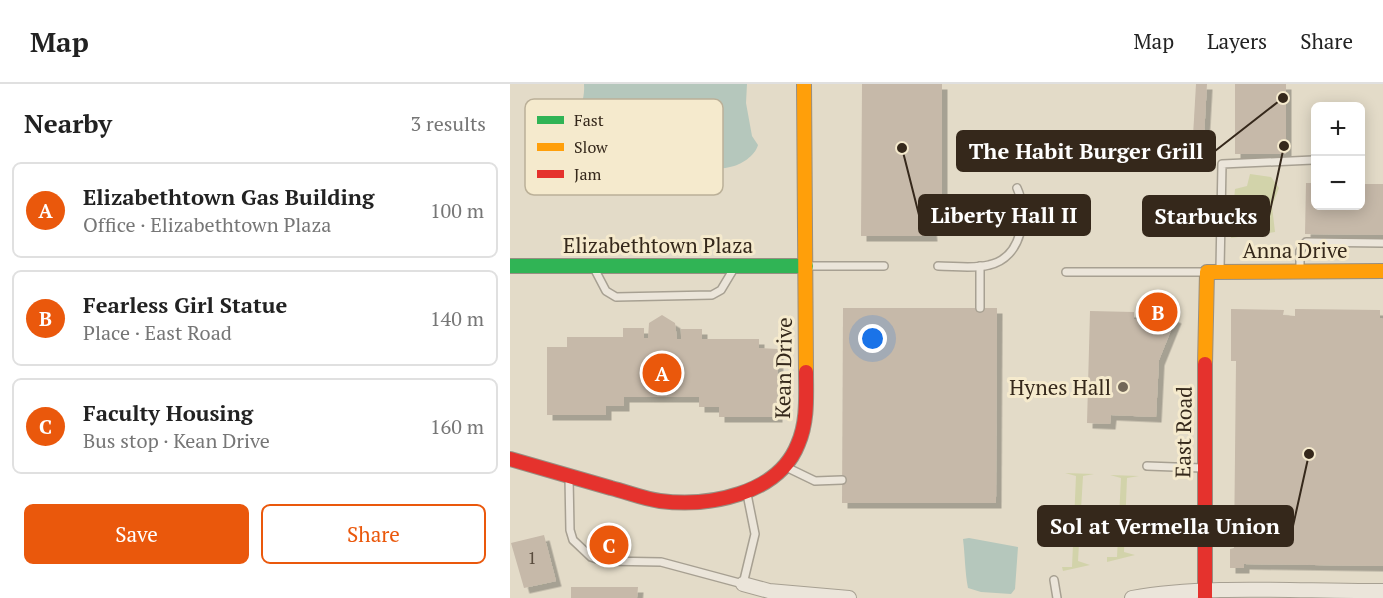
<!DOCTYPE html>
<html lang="en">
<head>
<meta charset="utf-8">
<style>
	:root { --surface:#fff; --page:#f6f6f6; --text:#222; --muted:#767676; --line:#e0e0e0; --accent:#ea580c }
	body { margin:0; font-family:"PT Serif",serif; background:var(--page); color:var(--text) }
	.controls { position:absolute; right:18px; top:18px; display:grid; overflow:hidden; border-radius:9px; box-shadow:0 3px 15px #0003 }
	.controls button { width:54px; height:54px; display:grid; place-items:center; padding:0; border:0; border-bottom:2px solid var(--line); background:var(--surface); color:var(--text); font:30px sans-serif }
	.you { position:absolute; left:363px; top:255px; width:21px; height:21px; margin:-15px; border:4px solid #fff; border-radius:50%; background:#1a73e8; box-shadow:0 0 0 9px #1a73e833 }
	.badge { display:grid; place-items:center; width:39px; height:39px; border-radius:50%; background:var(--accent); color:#fff; font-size:20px; font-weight:700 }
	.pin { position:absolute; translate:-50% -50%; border:3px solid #fff; box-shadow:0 2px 6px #0006 }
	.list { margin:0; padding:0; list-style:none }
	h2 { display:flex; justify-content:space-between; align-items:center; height:78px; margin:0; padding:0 24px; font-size:26px }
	h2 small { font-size:20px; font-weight:400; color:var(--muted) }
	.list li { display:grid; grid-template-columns:39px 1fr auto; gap:18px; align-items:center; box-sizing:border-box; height:96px; margin:0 12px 12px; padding:0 12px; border:2px solid var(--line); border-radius:9px }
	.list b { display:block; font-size:22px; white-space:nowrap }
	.list p { margin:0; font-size:20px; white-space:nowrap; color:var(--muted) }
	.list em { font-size:20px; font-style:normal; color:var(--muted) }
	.actions { display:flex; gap:12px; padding:18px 24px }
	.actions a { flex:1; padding:14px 0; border:2px solid var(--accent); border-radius:9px; text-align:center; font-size:21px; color:var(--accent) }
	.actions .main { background:var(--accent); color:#fff }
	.map { position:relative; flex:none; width:873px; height:514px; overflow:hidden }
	header { display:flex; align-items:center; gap:36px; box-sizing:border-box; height:84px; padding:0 30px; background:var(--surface); border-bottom:2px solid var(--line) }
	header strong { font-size:28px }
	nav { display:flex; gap:33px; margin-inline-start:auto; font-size:21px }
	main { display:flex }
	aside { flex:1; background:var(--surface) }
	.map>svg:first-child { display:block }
	.green { fill:#d2d3aa }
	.water { fill:#b5c7bc }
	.building { fill:#c6b9a9; filter:url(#shadow) }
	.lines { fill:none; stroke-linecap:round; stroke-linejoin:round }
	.lane-casing { stroke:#a7a092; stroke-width:10 }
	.street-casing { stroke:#a7a092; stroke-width:16 }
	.fast-casing { stroke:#978f82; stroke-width:16 }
	.slow-casing { stroke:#978f82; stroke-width:16 }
	.jam-casing { stroke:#978f82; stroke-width:16 }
	.lane { stroke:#ebe5da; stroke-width:7 }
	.street { stroke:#ebe5da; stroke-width:14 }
	.fast { stroke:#30b455; stroke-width:14 }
	.slow { stroke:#ff9f0a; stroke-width:14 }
	.jam { stroke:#e5322d; stroke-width:14 }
	.poi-dot { fill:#726758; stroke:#f5eacd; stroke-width:2 }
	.labels { text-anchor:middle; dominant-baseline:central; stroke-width:6; stroke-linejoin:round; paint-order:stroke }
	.number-label { font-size:18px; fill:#594c3e }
	.street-label { font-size:21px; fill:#35281b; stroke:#f5eacd }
	.poi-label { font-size:21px; fill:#35281b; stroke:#f5eacd; text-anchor:end }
	.key { fill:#f5eacd; stroke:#bbb098; stroke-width:1.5 }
	.key-label { font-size:16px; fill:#35281b }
	.leader { fill:none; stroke:#35281b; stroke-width:2 }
	.callout-dot { fill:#35281b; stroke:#f5eacd; stroke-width:2 }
	.callout { fill:#35281b; stroke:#35281b; stroke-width:2 }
	.callout-label { font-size:22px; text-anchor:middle; font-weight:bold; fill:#fff }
</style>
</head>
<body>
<header>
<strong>Map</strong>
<nav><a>Map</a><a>Layers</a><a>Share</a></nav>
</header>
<main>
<aside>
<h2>Nearby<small>3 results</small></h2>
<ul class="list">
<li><span class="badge">A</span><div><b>Elizabethtown Gas Building</b><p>Office · Elizabethtown Plaza</p></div><em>100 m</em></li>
<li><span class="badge">B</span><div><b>Fearless Girl Statue</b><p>Place · East Road</p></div><em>140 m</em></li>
<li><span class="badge">C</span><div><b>Faculty Housing</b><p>Bus stop · Kean Drive</p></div><em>160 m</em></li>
</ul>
<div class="actions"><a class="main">Save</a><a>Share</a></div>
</aside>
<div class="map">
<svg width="873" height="514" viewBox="0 0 873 514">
	<defs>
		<filter id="shadow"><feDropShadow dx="5.5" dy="5.5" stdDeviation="0" flood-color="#0004"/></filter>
	</defs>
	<rect width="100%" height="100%" fill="#e3dbc8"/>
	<g class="green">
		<polygon points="740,90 761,93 769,104 762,122 765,148 721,154 725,105 737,102"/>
		<polygon points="555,389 584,390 573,392 568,477 580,481 553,487 552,483 562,483 566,392"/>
		<polygon points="600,391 629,392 617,394 614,468 625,471 597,478 597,473 607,473 611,394"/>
	</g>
	<g class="water">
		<path d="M 74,0 L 237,0 L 236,19 L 242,52 L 248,61 C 245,72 231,81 220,83 C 202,88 186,76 169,76 C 135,74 100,78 66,82 L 54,65 C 59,42 76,24 74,0 Z"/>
		<path d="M 459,454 L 508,463 L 505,505 L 501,510 L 471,508 L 458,504 C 455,489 455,471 453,455 Z"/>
	</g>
	<g class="building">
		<polygon points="352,0 432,0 432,143 421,142 422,152 351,152"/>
		<polygon points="686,0 697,0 694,52 683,52"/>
		<rect x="725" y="0" width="51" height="70"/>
		<polygon points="796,99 806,99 806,122 850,122 850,100 873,100 873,151 795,150"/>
		<polygon points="333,224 487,224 486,419 332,419"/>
		<polygon points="721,225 774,226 773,231 785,232 785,225 870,226 870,234 873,235 873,482 734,480 734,484 720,484 720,465 724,464 726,277 721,277"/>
		<polygon points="646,226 666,234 649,276 646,333 601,331 600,340 577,339 580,227 624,228 624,235 643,236"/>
		<polygon points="152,231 165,239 167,255 171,255 171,245 192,245 192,255 249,255 249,264 268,265 267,333 209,333 209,323 189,323 189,313 114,313 114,322 96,322 96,331 37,331 37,263 57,263 57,253 113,253 113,244 134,244 134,254 138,254 139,239"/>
		<polygon points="34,451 46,497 14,504 1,459"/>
		<polygon points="61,503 128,503 127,514 61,514"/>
	</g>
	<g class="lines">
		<defs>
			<g id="lane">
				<polyline points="299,182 374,182"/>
				<path d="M 428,182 C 444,182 464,185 479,181 C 512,174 519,130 507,104"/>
				<polyline points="710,185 712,80 803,76"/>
				<polyline points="790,185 790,167 796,158 873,159"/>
				<polyline points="85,186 96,207 106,213 202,211 211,206 223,186"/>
				<polyline points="556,188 695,188"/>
				<polyline points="470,224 470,182"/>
				<polyline points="637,382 692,384"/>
				<polyline points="276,383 305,397 332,396"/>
				<polyline points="59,393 60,446 63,456 81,473 93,477 151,478 233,500 245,450 237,410"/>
				<polyline points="544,496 547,514"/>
			</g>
			<g id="street">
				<polyline points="233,500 259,507 339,514"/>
				<path d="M 622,514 C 699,500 794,508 873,507"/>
			</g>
			<polyline id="fast" points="0,182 296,182"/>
			<g id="slow">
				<polyline points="294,0 296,288"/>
				<polyline points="695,280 697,188 873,187"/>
			</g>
			<g id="jam">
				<path d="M 0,375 C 34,385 67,394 101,404 C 117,408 134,415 150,417 C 198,423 268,411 288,360 C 298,337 296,312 296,288"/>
				<polyline points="695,514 695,280"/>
			</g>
		</defs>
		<use href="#lane" class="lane-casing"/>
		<use href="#street" class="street-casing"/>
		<use href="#fast" class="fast-casing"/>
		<use href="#slow" class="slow-casing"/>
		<use href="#jam" class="jam-casing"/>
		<use href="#lane" class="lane"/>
		<use href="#street" class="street"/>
		<use href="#fast" class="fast"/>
		<use href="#slow" class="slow"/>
		<use href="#jam" class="jam"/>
	</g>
	<circle class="poi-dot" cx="613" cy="303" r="6"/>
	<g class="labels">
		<g class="number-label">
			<text x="22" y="473">1</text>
		</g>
		<g class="street-label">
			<text x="148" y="161">Elizabethtown Plaza</text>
			<text x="785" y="166">Anna Drive</text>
			<text transform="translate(273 284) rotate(-89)">Kean Drive</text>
			<text transform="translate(673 348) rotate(-89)">East Road</text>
		</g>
		<g class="poi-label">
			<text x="601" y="303">Hynes Hall</text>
		</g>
	</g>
	<rect x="15" y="15" width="198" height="96" rx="9" class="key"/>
	<rect x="27" y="32" width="27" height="8" fill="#30b455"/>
	<rect x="27" y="59" width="27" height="8" fill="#ff9f0a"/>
	<rect x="27" y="86" width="27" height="8" fill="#e5322d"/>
	<g class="key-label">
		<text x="64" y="42">Fast</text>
		<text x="64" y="69">Slow</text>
		<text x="64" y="96">Jam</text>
	</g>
	<path class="leader" d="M773 14L705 67M392 64L409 131M774 62L759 132M799 370L783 442"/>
	<g class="callout-dot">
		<circle cx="773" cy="14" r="6"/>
		<circle cx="392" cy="64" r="6"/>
		<circle cx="774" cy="62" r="6"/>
		<circle cx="799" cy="370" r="6"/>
	</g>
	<g class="callout">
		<rect x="447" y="47" width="258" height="40" rx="6"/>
		<rect x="409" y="111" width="171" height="40" rx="6"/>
		<rect x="633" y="112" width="126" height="40" rx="6"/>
		<rect x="528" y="422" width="255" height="40" rx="6"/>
	</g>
	<g class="callout-label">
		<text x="576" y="75">The Habit Burger Grill</text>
		<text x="494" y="139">Liberty Hall II</text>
		<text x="696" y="140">Starbucks</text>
		<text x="655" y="450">Sol at Vermella Union</text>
	</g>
</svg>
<div class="controls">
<button>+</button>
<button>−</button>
</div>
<div class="you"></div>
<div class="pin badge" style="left:152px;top:289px">A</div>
<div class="pin badge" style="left:648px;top:228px">B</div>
<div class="pin badge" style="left:99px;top:461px">C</div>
</div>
</main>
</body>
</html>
